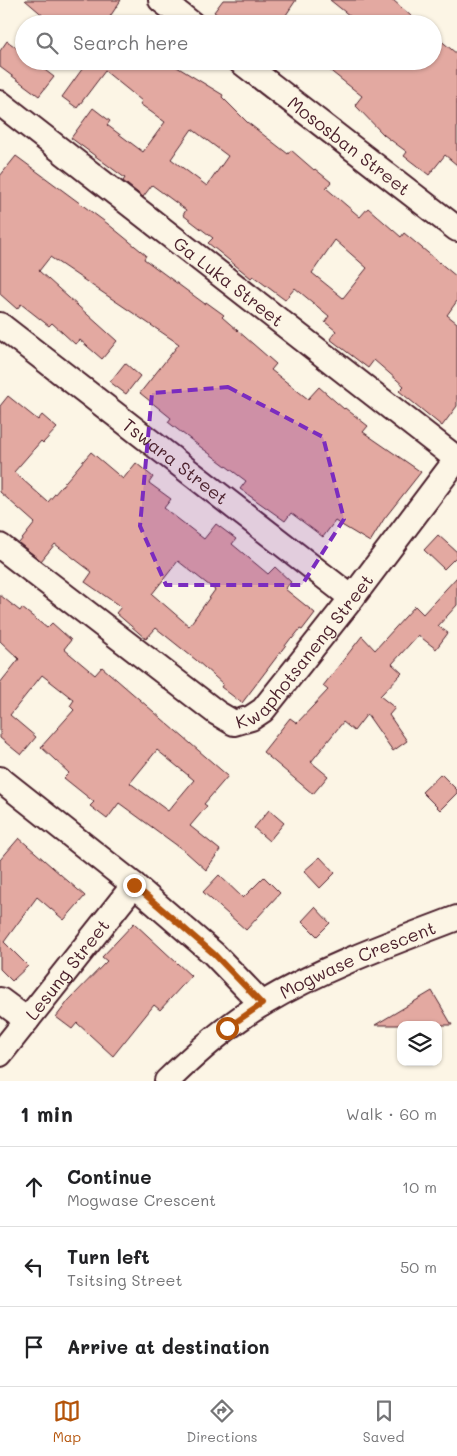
<!DOCTYPE html>
<html lang="en">
<head>
<meta charset="utf-8">
<style>
	:root { --surface:#fff; --page:#f6f6f6; --text:#202124; --muted:#757577; --line:#e0e0e0; --accent:#b45309 }
	body { margin:0; font-family:Mali,sans-serif; background:var(--page); color:var(--text) }
	.controls { position:absolute; right:15px; bottom:15px; display:grid; overflow:hidden; border-radius:10px; box-shadow:0 1px 4px #0004 }
	.controls button { width:45px; height:45px; display:grid; place-items:center; padding:0; border:0; border-bottom:1px solid var(--line); background:var(--surface); color:var(--text); font:25px sans-serif }
	.stop { position:absolute; width:15px; height:15px; margin:-11px; border:4px solid #b45309; border-radius:50%; background:#fff }
	.stop.end { background:#b45309; border-color:#fff; box-shadow:0 1px 5px #0008 }
	.list { margin:0; padding:0; list-style:none }
	h2 { display:flex; justify-content:space-between; align-items:center; height:65px; margin:0; padding:0 20px; font-size:21px }
	h2 small { font-size:16px; font-weight:400; color:var(--muted) }
	.list li { display:grid; grid-template-columns:32px 1fr auto; gap:15px; align-items:center; box-sizing:border-box; height:80px; padding:0 20px; border-top:1px solid var(--line) }
	.list b { display:block; font-size:19px; white-space:nowrap }
	.list p { margin:0; font-size:16px; white-space:nowrap; color:var(--muted) }
	.list em { font-size:16px; font-style:normal; color:var(--muted) }
	.icon { flex:none; width:28px; height:28px; fill:none; stroke:currentColor; stroke-width:2; stroke-linecap:round; stroke-linejoin:round }
	.map { position:relative; flex:none; width:457px; height:1081px; overflow:hidden }
	.search { position:absolute; background:var(--surface); box-shadow:0 1px 4px #0004; left:15px; right:15px; top:15px; height:55px; display:flex; align-items:center; gap:12px; box-sizing:border-box; padding:0 18px; border-radius:28px; color:var(--muted); font-size:19px }
	.sheet { height:305px; background:var(--surface) }
	nav { display:flex; justify-content:space-around; align-items:center; box-sizing:border-box; height:70px; border-top:1px solid var(--line); background:var(--surface); font-size:14px; color:var(--muted) }
	nav a { display:grid; justify-items:center; gap:2px }
	nav .on { color:var(--accent) }
	.map>svg:first-child { display:block }
	.building { fill:#e3a9a1; stroke:#4a1f2b; fill-rule:evenodd }
	.lines { fill:none; stroke-linecap:round; stroke-linejoin:round }
	.minor-casing { stroke:#4a1f2b; stroke-width:28 }
	.minor { stroke:#fcf5e5; stroke-width:24 }
	.route { stroke:#b45309; stroke-width:6 }
	.marked { fill:#7b2cbf; fill-opacity:0.2; stroke:#7b2cbf; stroke-width:4; stroke-dasharray:10 6; stroke-linejoin:round }
	.labels { text-anchor:middle; dominant-baseline:central; stroke-width:4.5; stroke-linejoin:round; paint-order:stroke }
	.street-label { font-size:18px; fill:#4a1f2b; stroke:#fcf5e5 }
</style>
</head>
<body>
<div class="map">
<svg width="457" height="1081" viewBox="0 0 457 1081">
	<rect width="100%" height="100%" fill="#fcf5e5"/>
	<filter id="ink" filterUnits="userSpaceOnUse"><feTurbulence type="fractalNoise" baseFrequency=".02" numOctaves="2"/><feDisplacementMap in="SourceGraphic" scale="10" xChannelSelector="R" yChannelSelector="G"/><feConvolveMatrix kernelMatrix="1 2 1 2 8 2 1 2 1" color-interpolation-filters="sRGB"/></filter>
	<g filter="url(#ink)">
		<g class="building">
			<polygon points="25,0 121,0 105,24 53,24"/>
			<polygon points="223,0 296,0 280,24 230,24 214,12"/>
			<polygon points="330,0 393,0 420,24 360,24"/>
			<polygon points="433,34 457,54 457,165 445,155 429,175 404,156 407,152 384,135 355,105 362,96 318,61 433,61"/>
			<polygon points="7,41 24,53 24,61 33,61 54,77 39,96 0,67 0,51"/>
			<path d="M 88,61 L 167,61 L 223,95 L 222,97 L 247,122 L 288,154 L 291,150 L 314,170 L 315,169 L 331,182 L 326,188 L 360,217 L 368,208 L 401,237 L 404,233 L 457,277 L 457,301 L 447,315 L 457,323 L 457,406 L 442,426 L 399,391 L 404,386 L 374,360 L 368,368 L 330,339 L 336,331 L 325,322 L 329,316 L 295,288 L 285,300 L 253,276 L 251,278 L 208,243 L 213,238 L 183,215 L 186,210 L 152,185 L 143,197 L 123,181 L 125,178 L 71,138 L 93,108 L 110,121 L 107,125 L 143,152 L 165,122 L 140,104 L 142,101 L 105,71 L 77,108 L 62,97 ZM 192,129 L 228,156 L 207,186 L 171,159 ZM 335,240 L 367,268 L 343,298 L 312,273 Z"/>
			<polygon points="16,156 108,224 146,255 144,259 205,304 206,302 224,315 222,317 276,364 271,370 308,399 319,387 344,409 345,408 368,426 363,432 421,472 384,519 370,542 335,521 323,537 291,513 285,521 240,489 246,481 182,433 168,422 171,418 140,393 179,344 50,257 39,271 117,341 102,359 80,340 75,344 52,323 49,326 21,304 17,309 0,294 0,176"/>
			<polygon points="125,363 140,376 126,394 110,382"/>
			<path d="M 8,396 L 38,420 L 42,415 L 57,428 L 43,443 L 41,441 L 14,472 L 48,502 L 91,452 L 123,479 L 136,463 L 153,477 L 149,483 L 171,499 L 164,508 L 204,539 L 216,524 L 236,539 L 232,544 L 268,574 L 275,567 L 291,582 L 285,589 L 315,613 L 302,630 L 300,629 L 292,639 L 291,638 L 242,703 L 221,687 L 223,684 L 196,660 L 156,628 L 146,639 L 116,613 L 121,607 L 85,582 L 92,572 L 55,544 L 41,561 L 19,543 L 35,523 L 0,492 L 0,406 ZM 178,561 L 215,590 L 189,626 L 152,594 Z"/>
			<polygon points="438,535 457,552 457,556 444,569 424,550"/>
			<polygon points="457,577 457,605 438,626 448,633 436,649 418,635 392,664 402,673 380,696 395,708 389,715 407,741 393,751 367,714 354,731 343,722 311,762 328,776 313,794 263,752 290,718 297,723 328,690 323,686 362,636 375,650 415,606 423,614"/>
			<path d="M 0,595 L 20,611 L 22,608 L 47,628 L 52,623 L 71,640 L 64,649 L 95,675 L 102,667 L 228,776 L 204,804 L 207,806 L 190,826 L 220,850 L 206,870 L 186,852 L 119,803 L 107,819 L 90,806 L 94,802 L 64,778 L 69,773 L 41,747 L 74,710 L 70,706 L 74,700 L 42,675 L 10,715 L 36,737 L 21,755 L 0,738 L 0,683 L 19,659 L 0,641 ZM 157,750 L 194,780 L 168,811 L 130,783 Z"/>
			<polygon points="441,774 457,790 457,793 440,810 422,792"/>
			<polygon points="269,810 284,823 269,841 254,828"/>
			<polygon points="19,838 85,896 64,920 37,897 4,942 28,966 12,981 0,969 0,860"/>
			<polygon points="320,857 335,873 320,888 304,871"/>
			<polygon points="219,875 243,898 264,877 280,893 246,930 203,892"/>
			<polygon points="315,907 330,923 317,936 302,921"/>
			<polygon points="134,923 191,976 160,1010 154,1005 113,1056 77,1023 72,1029 56,1017 69,1000 107,961 102,957"/>
			<polygon points="432,991 452,1025 375,1025"/>
		</g>
		<g class="lines">
			<defs>
				<g id="minor">
					<polyline points="161,0 192,24"/>
					<path id="s1" d="M 240,61 L 457,229"/>
					<path id="s2" d="M 0,103 L 457,459"/>
					<path id="s3" d="M 0,325 L 352,598"/>
					<path id="s4" d="M 0,546 L 217,713 L 234,723 L 251,718 L 263,710 L 352,598 L 457,459"/>
					<polyline points="0,779 134,885 214,954 262,1004"/>
					<polyline points="0,1000 27,1020"/>
					<path id="s5" d="M 0,1054 L 134,885"/>
					<path id="s6" d="M 167,1081 C 196,1053 227,1025 262,1004 C 322,968 391,943 457,918"/>
				</g>
			</defs>
			<use href="#minor" class="minor-casing"/>
			<use href="#minor" class="minor"/>
		</g>
	</g>
	<g class="lines" filter="url(#ink)">
		<polyline class="route" points="134,885 214,954 262,1004 227,1028"/>
	</g>
	<path class="marked" d="M 228,387 L 323,437 L 344,519 L 302,585 L 166,585 L 140,526 L 152,393 Z"/>
	<g class="labels">
		<g class="street-label">
			<text stroke="none"><textPath href="#s1" startOffset="138">Mososban Street</textPath></text>
			<text stroke="none"><textPath href="#s2" startOffset="290">Ga Luka Street</textPath></text>
			<text stroke="none"><textPath href="#s3" startOffset="222">Tswara Street</textPath></text>
			<text stroke="none"><textPath href="#s4" startOffset="396">Kwaphotsaneng Street</textPath></text>
			<text stroke="none"><textPath href="#s6" startOffset="228">Mogwase Crescent</textPath></text>
			<text stroke="none"><textPath href="#s5" startOffset="108">Lesung Street</textPath></text>
		</g>
	</g>
</svg>
<div class="controls">
<button><svg class="icon" aria-label="layers" viewBox="0 0 24 24"><path d="M12 4l9 5-9 5-9-5zM3 14l9 5 9-5"/></svg></button>
</div>
<div class="stop" style="left:227px;top:1028px"></div>
<div class="stop end" style="left:134px;top:885px"></div>
<div class="search"><svg class="icon" aria-label="search" viewBox="0 0 24 24"><circle cx="10" cy="10" r="6"/><path d="M15 15l6 6"/></svg>Search here</div>
</div>
<section class="sheet">
<h2>1 min<small>Walk · 60 m</small></h2>
<ul class="list">
<li><svg class="icon" aria-label="ahead" viewBox="0 0 24 24"><path d="M12 20V5M6 11l6-6 6 6"/></svg><div><b>Continue</b><p>Mogwase Crescent</p></div><em>10 m</em></li>
<li><svg class="icon" aria-label="left" viewBox="0 0 24 24"><path d="M17 20v-9H6M10 6l-5 5 5 5"/></svg><div><b>Turn left</b><p>Tsitsing Street</p></div><em>50 m</em></li>
<li><svg class="icon" aria-label="arrive" viewBox="0 0 24 24"><path d="M6 21V4h12l-3 4 3 4H6"/></svg><div><b>Arrive at destination</b></div></li>
</ul>
</section>
<nav>
<a class="on"><svg class="icon" aria-label="map" viewBox="0 0 24 24"><path d="M3 6l6-2 6 2 6-2v14l-6 2-6-2-6 2zM9 4v14M15 6v14"/></svg>Map</a>
<a><svg class="icon" aria-label="directions" viewBox="0 0 24 24"><path d="M12 3l9 9-9 9-9-9zM9 14v-3h6M13 9l2 2-2 2"/></svg>Directions</a>
<a><svg class="icon" aria-label="saved" viewBox="0 0 24 24"><path d="M7 4h10v16l-5-4-5 4z"/></svg>Saved</a>
</nav>
</body>
</html>
